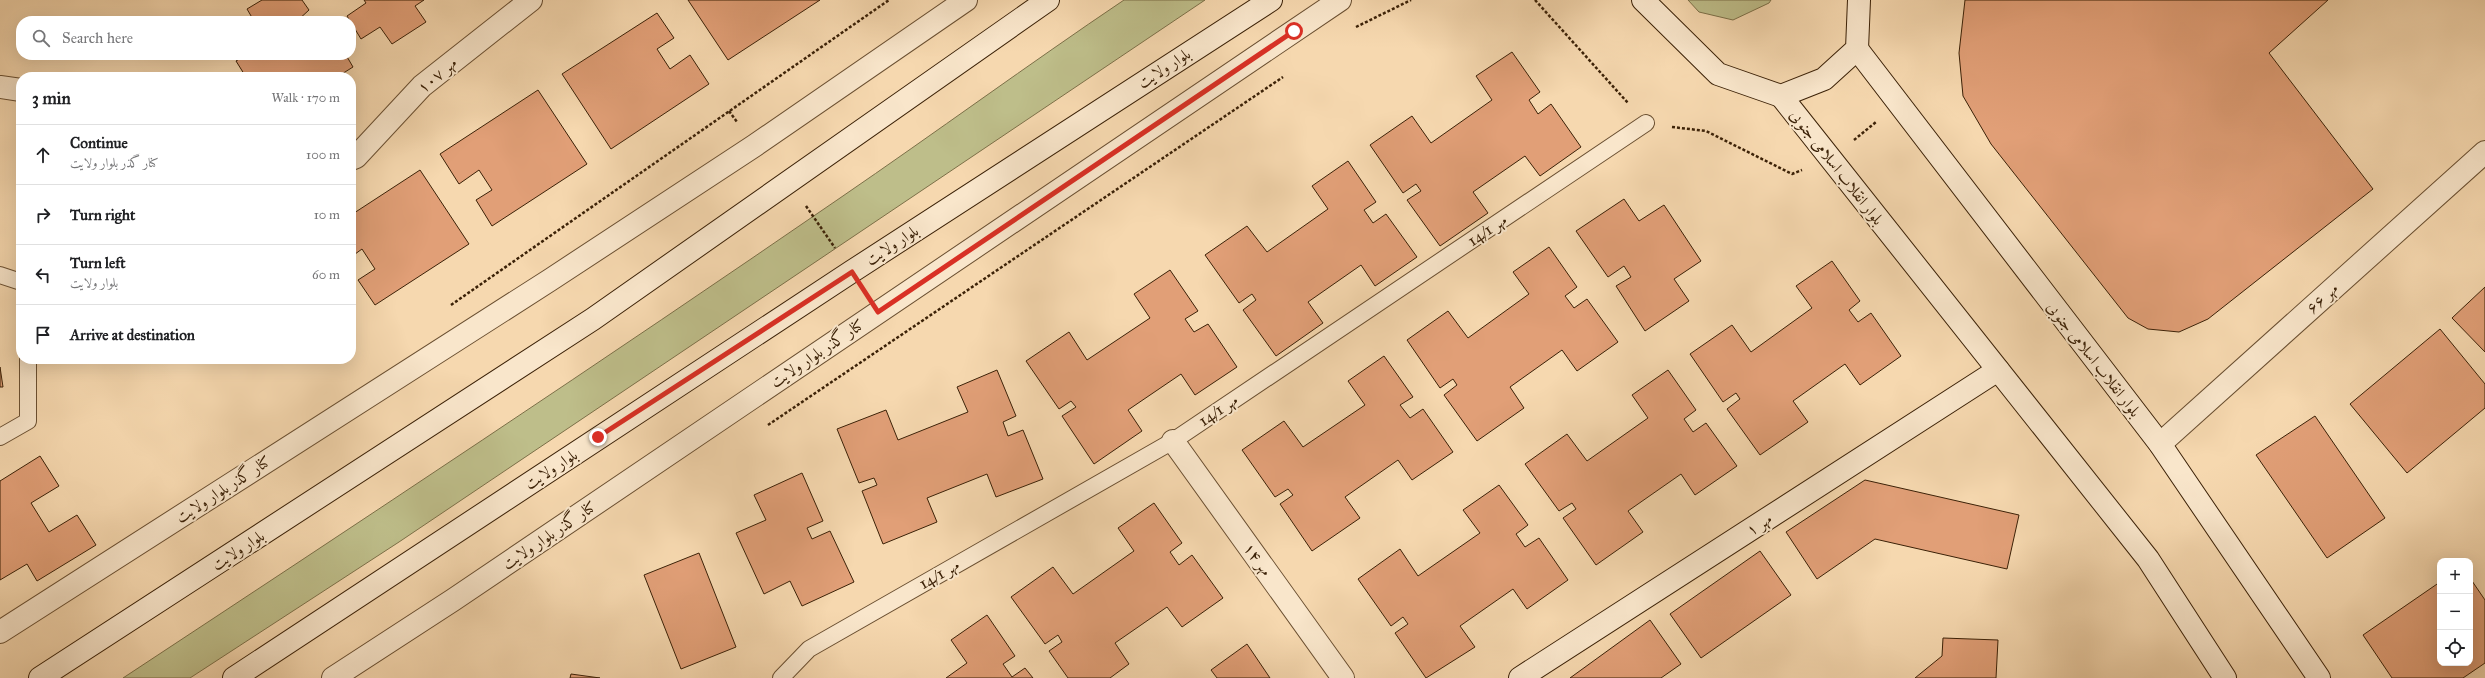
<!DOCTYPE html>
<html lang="en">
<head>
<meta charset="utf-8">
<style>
	:root { --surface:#fff; --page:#f2f2f2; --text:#202124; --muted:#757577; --line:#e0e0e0 }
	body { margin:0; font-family:"IM FELL Great Primer",Amiri,serif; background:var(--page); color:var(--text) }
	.controls { position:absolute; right:12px; bottom:12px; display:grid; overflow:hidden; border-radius:8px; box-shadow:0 4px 16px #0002 }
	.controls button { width:36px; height:36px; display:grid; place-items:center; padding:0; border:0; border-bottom:1px solid var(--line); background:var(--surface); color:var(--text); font:20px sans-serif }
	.stop { position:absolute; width:12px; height:12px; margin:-9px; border:3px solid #d93025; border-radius:50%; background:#fff }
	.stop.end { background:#d93025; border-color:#fff; box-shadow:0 1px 4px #0008 }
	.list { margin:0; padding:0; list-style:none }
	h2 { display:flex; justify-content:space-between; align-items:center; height:52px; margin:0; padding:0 16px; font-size:17px }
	h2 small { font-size:13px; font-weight:400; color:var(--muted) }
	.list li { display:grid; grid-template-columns:26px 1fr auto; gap:12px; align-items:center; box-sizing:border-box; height:60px; padding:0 16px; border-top:1px solid var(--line) }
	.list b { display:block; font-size:15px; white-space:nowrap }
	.list p { margin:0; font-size:13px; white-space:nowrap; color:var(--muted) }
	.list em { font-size:13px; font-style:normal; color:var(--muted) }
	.icon { flex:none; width:22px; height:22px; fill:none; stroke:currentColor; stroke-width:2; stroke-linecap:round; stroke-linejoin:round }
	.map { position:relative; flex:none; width:2485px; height:678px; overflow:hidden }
	.search { position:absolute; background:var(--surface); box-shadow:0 4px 16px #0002; left:16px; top:16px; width:340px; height:44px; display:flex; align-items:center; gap:10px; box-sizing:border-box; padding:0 14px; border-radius:16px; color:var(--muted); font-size:15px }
	.panel { position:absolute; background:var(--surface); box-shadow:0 4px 16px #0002; left:16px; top:72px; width:340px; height:292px; border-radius:16px }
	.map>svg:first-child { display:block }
	.green { fill:#bebe8a; stroke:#7c7048 }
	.building { fill:#e19f77; stroke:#3b2107 }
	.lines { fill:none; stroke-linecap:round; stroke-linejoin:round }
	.lane-casing { stroke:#6a4f31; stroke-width:18 }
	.street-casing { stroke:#6a4f31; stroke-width:24 }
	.secondary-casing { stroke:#3b2107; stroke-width:24 }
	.path { stroke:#3b2107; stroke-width:2.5; stroke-dasharray:3 2; stroke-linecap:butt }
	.lane { stroke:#f9e6cb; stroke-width:16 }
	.street { stroke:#f9e6cb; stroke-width:22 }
	.secondary { stroke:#f9e6cb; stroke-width:22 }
	.route { stroke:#d93025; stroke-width:5 }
	.labels { text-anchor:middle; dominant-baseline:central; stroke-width:4; stroke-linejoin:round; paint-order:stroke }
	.street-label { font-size:16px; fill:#3b2107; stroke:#f9e6cb }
</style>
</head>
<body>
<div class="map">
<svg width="2485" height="678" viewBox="0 0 2485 678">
	<rect width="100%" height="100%" fill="#f6d8af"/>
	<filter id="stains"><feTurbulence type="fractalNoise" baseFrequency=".005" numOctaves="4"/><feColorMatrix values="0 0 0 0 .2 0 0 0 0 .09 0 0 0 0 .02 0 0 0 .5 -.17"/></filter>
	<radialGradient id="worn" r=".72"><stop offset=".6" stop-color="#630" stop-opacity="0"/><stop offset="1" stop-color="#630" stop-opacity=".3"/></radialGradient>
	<g class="green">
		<path d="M 1124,0 L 1205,0 L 399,542 L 190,678 L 123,678 C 363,520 603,361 840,198 C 935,133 1029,64 1124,0 Z"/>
		<polygon points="1688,0 1771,0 1769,3 1733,20 1699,12"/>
	</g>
	<g class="building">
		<polygon points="262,0 302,0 309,10 297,21 254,21 247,9"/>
		<polygon points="364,0 424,0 415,6 426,22 392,44 380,27 361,39 347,16 366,3"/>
		<polygon points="688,0 820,0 728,60"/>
		<polygon points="1965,0 2328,0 2269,53 2373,189 2208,319 2179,332 2148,329 2128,318 1991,144 1963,96 1959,53"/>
		<polygon points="657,13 674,38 657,49 670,69 690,55 709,84 611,149 562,74"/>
		<polygon points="1512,52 1540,92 1529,100 1538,114 1551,104 1581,147 1540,176 1525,156 1473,192 1488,213 1440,246 1407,200 1421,191 1416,184 1403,193 1370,145 1412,116 1431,143 1492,100 1476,76"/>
		<polygon points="246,55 346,55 353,67 337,77 246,77 236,61"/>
		<polygon points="538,90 587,164 492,226 476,200 492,190 479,170 459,184 440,154"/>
		<polygon points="1348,161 1376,202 1364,210 1373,223 1386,214 1417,257 1375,286 1361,265 1308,302 1323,323 1276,356 1243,310 1256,300 1252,294 1239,303 1205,255 1247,226 1267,252 1328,209 1312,186"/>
		<polygon points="420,170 469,244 375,305 358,280 375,269 362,249 351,257 351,215"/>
		<polygon points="1624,199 1639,221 1664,205 1701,261 1674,279 1689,301 1645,331 1616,286 1631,277 1624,266 1608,277 1576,231"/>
		<polygon points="1549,247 1577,287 1565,296 1574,308 1587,299 1618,342 1577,371 1562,350 1510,387 1524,408 1477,441 1444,395 1457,385 1453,379 1440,388 1407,340 1448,311 1468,338 1529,294 1513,272"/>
		<polygon points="1832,261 1860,301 1849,310 1858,322 1871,313 1901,356 1860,385 1845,364 1793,401 1808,422 1760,455 1727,409 1740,399 1736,393 1723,402 1690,354 1732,325 1751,352 1812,308 1796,286"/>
		<polygon points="1170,270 1198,311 1185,319 1194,332 1208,324 1237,367 1195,395 1181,374 1128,410 1142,431 1094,464 1062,416 1076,407 1071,401 1059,409 1026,361 1069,332 1087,360 1150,318 1134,294"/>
		<polygon points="2485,287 2485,352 2452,318"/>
		<polygon points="2440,329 2485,384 2485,408 2407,473 2350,404"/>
		<polygon points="1384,356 1413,397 1400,405 1410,418 1423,409 1453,452 1412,480 1398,460 1345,497 1360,518 1312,551 1280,504 1293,495 1288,489 1275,497 1242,450 1284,421 1303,447 1365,405 1348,381"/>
		<polygon points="0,367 3,387 0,387"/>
		<polygon points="997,370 1016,416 1003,422 1008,436 1023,430 1043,479 996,497 987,474 927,498 937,522 883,544 862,491 877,485 874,478 859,483 837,429 886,410 898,440 968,412 957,387"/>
		<polygon points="1668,370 1696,410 1684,419 1693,432 1706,423 1737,466 1695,495 1681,474 1628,511 1643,532 1596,565 1563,518 1576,509 1572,503 1559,511 1525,464 1567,434 1587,461 1648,418 1632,395"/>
		<polygon points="2315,416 2385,518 2327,558 2256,455"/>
		<polygon points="40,456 59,486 31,503 49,532 77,515 96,545 37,581 27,564 0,580 0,481"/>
		<polygon points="802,473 823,521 807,528 812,539 830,531 854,582 802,606 790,581 764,594 736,533 766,520 754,495"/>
		<polygon points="1865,480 2019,515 2007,569 1875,539 1817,579 1786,532"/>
		<polygon points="1499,485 1528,525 1516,534 1525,547 1539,538 1568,580 1527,609 1513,589 1460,626 1475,647 1426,678 1395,633 1408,624 1403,617 1391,626 1358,579 1400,549 1418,576 1480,533 1463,510"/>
		<polygon points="1154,503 1182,543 1170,552 1179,565 1192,555 1223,598 1182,627 1167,607 1115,643 1129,664 1110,678 1068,678 1049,651 1062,642 1058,635 1045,644 1011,597 1053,567 1073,594 1134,551 1118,528"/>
		<polygon points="1760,551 1791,595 1701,658 1670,614"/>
		<polygon points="699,553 736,647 681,669 644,575"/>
		<polygon points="2470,578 2485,600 2485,663 2463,678 2392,678 2363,635 2440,582 2440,663 2470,663"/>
		<polygon points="987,615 1015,656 1003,664 1012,677 1025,668 1033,678 946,678 967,663 951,640"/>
		<polygon points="1650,620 1681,664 1661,678 1570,678"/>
		<polygon points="1943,638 1998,640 1996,678 1915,678 1942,656"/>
		<polygon points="1247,644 1270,678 1217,678 1211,670"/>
		<polygon points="571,674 600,678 570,678"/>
	</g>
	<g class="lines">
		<defs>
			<g id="lane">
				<polyline points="0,275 21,282"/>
				<polyline points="0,437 28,421 28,359"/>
				<polyline points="781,678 809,649 1173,441 1646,123"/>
			</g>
			<g id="street">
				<polyline points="0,87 21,90"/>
				<polyline points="351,159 356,157 422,86 531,0"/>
				<polyline points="1173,441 1343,678"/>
				<polyline points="2160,444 2485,152"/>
				<polyline points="0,632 550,280 754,146 966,0"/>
				<polyline points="333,678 453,600 1340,0"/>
			</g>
			<g id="secondary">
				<polyline points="1643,0 1718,74 1781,96 1824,79 1857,49 1859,0"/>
				<polyline points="1857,49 2160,444 2319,678"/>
				<polyline points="1781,96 2148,559 2225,678"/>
				<polyline points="40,678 593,319 1048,0"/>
				<polyline points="234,678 851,272 1271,0"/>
				<polyline points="1520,678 1998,370"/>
			</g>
		</defs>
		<use href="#lane" class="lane-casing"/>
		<use href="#street" class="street-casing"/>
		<use href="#secondary" class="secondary-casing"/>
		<g class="path">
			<polyline points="1535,0 1628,103"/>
			<polyline points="1356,27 1411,0"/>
			<polyline points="729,111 737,122"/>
			<polyline points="1672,127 1706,131 1792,174 1802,170"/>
			<polyline points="1854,140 1876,122"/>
			<polyline points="806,206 835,248"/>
			<polyline points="451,305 889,0"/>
			<polyline points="768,425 1283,77"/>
		</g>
		<use href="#lane" class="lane"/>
		<use href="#street" class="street"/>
		<use href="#secondary" class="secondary"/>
	</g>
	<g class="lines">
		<polyline class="route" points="598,437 852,272 878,312 1294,31"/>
	</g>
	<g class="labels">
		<g class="street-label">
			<text transform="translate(1164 68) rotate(-33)">بلوار ولایت</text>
			<text transform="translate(437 75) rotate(-40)">مهر ۱۰۷</text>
			<text transform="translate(1837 167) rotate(52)">بلوار انقلاب اسلامی جنوبی</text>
			<text transform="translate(1487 230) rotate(-34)">مهر 14/1</text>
			<text transform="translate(892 245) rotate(-33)">بلوار ولایت</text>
			<text transform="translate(2322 298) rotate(-42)">مهر ۶۶</text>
			<text transform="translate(817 353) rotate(-34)">کنار گذر بلوار ولایت</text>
			<text transform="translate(2094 359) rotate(52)">بلوار انقلاب اسلامی جنوبی</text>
			<text transform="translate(1218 410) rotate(-34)">مهر 14/1</text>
			<text transform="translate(551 469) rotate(-33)">بلوار ولایت</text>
			<text transform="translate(223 489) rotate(-33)">کنار گذر بلوار ولایت</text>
			<text transform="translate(1759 524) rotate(-33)">مهر ۱</text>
			<text transform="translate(549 535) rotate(-34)">کنار گذر بلوار ولایت</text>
			<text transform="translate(238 550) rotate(-33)">بلوار ولایت</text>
			<text transform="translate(1258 559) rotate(54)">مهر ۱۴</text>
			<text transform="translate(939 574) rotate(-30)">مهر 14/1</text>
		</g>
	</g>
	<rect width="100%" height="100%" filter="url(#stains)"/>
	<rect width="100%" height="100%" fill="url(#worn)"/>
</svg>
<div class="controls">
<button>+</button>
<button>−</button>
<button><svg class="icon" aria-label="locate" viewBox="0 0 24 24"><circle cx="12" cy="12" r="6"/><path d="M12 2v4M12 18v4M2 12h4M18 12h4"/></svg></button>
</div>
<div class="stop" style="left:1294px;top:31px"></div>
<div class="stop end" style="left:598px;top:437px"></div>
<div class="search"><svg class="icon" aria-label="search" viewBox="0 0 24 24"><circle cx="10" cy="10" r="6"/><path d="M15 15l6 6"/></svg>Search here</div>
<section class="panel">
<h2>3 min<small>Walk · 170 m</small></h2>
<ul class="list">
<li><svg class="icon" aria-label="ahead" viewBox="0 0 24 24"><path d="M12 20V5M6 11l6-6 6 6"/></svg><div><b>Continue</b><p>کنار گذر بلوار ولایت</p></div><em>100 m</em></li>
<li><svg class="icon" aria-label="right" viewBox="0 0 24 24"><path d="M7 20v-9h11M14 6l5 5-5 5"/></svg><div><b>Turn right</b></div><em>10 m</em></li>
<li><svg class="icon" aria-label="left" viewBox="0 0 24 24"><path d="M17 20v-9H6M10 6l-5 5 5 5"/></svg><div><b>Turn left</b><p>بلوار ولایت</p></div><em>60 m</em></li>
<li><svg class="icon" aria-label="arrive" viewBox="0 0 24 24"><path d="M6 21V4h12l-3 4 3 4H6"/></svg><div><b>Arrive at destination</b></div></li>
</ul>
</section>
</div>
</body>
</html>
